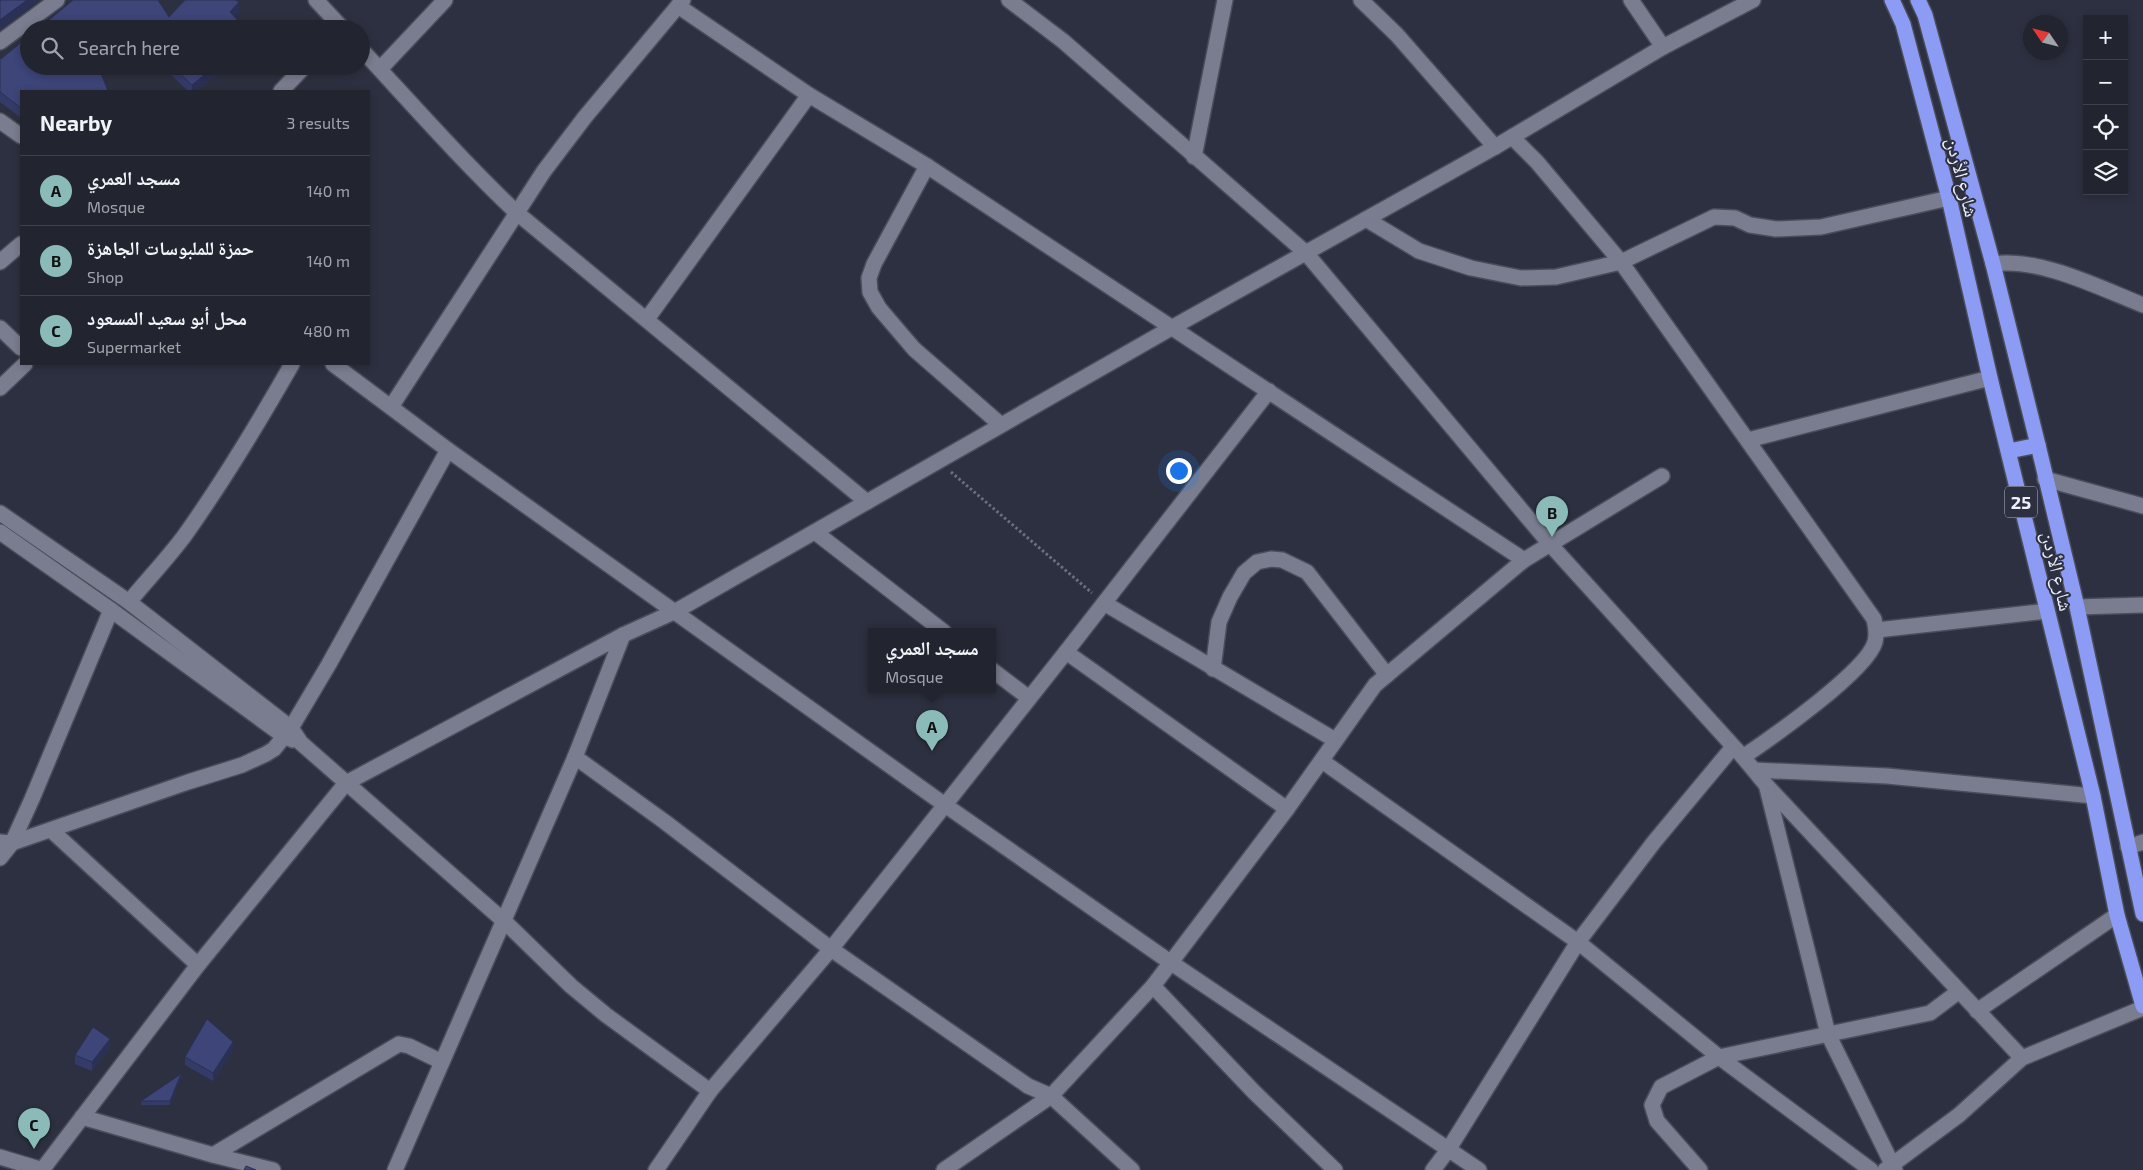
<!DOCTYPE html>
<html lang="en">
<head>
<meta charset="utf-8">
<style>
	:root { --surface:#222430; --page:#2a2c38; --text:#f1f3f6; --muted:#a2a4ab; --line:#3f414c; --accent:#8bbbb9 }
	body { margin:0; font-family:"Exo 2","Noto Naskh Arabic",sans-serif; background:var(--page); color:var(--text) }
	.controls { position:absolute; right:15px; top:15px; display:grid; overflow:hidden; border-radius:0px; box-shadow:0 2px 8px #0003 }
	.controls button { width:45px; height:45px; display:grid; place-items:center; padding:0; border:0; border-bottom:1px solid var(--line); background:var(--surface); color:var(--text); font:25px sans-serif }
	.compass { position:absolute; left:2023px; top:15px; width:45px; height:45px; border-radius:50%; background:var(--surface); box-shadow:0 2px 8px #0003; rotate:305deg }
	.you { position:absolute; left:1178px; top:470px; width:18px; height:18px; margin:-12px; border:4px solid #fff; border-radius:50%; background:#1a73e8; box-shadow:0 0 0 8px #1a73e833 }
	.badge { display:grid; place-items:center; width:32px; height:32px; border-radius:50%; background:var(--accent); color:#111; font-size:16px; font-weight:700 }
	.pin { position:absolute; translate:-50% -41px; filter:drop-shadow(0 1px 2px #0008) }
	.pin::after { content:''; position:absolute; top:26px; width:18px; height:15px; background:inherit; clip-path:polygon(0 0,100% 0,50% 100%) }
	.popup { position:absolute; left:868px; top:628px; width:128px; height:65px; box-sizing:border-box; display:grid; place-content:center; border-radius:0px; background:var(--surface); filter:drop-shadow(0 1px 4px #0005); font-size:16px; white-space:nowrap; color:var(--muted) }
	.popup b { font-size:19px; color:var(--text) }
	.popup::after { content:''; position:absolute; left:50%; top:100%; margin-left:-10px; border:10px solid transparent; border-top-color:var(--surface) }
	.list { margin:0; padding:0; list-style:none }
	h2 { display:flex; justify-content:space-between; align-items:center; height:65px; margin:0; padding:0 20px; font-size:21px }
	h2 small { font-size:16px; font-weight:400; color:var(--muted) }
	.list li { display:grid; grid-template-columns:32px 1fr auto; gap:15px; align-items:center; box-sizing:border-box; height:70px; padding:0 20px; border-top:1px solid var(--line) }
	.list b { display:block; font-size:19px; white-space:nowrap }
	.list p { margin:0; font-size:16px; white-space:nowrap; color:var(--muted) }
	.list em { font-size:16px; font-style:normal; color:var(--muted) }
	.icon { flex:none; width:28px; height:28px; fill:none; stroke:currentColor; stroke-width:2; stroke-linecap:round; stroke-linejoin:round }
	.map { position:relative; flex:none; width:2143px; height:1170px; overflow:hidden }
	.search { position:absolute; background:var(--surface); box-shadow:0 2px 8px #0003; left:20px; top:20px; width:350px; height:55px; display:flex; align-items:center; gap:12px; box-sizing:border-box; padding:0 18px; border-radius:28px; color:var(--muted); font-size:19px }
	.panel { position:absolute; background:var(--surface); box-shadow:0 2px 8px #0003; left:20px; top:90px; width:350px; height:275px; border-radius:0px }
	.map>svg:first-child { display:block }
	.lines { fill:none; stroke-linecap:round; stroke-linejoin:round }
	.minor-casing { stroke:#4a4c59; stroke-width:18 }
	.highway-casing { stroke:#4a4c59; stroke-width:18 }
	.path { stroke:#6c6f7d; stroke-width:3; stroke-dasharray:2.5 2.5; stroke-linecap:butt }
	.minor { stroke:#797d8f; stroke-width:15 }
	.highway { stroke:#8c9bf4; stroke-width:15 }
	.wall { fill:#343b68 }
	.shaded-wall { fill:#2b3055 }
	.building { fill:#3d4579; stroke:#2b3055 }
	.labels { text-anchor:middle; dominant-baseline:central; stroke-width:4; stroke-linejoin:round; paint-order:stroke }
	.shield { fill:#2d3040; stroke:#b4b7c3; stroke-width:1 }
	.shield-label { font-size:18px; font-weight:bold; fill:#eef1fb }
	.street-label { font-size:19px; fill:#eef1fb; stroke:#2d3040 }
</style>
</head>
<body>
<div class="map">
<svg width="2143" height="1170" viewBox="0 0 2143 1170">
	<rect width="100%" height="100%" fill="#2d3040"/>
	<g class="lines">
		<defs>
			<g id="minor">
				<polyline points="316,0 343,29"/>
				<polyline points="1009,0 1063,41 1306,253 1549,543 1743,757 1767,786 2022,1058"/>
				<polyline points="1361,0 1397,35 1495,147"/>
				<polyline points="1631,0 1663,47"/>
				<polyline points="678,6 809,95 927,166 1524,560"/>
				<polyline points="0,42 57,0"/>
				<path d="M 361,49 C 412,104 462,161 517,213 L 867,502"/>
				<polyline points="380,69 445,0"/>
				<polyline points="281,91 305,66"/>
				<polyline points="0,121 21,136"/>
				<path d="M 1512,137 L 1537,162 L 1621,262 L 1874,619 C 1876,627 1877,634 1875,642 C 1867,671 1771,738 1743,757"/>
				<polyline points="1194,157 1225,0"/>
				<polyline points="927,166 874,264 869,278 870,292 879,308 914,349 1001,425"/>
				<polyline points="1366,219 1419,251 1471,268 1521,278 1556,277 1621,262 1714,217 1735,218 1750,225 1776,229 1821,227 1949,198"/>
				<polyline points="0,262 21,244"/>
				<path d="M 1993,264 C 2039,257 2100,288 2143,305"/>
				<polyline points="647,319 809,95"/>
				<polyline points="0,328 21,348"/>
				<polyline points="333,364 448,450 945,805 1170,962 1479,1170"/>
				<polyline points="0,388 25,364"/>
				<polyline points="391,407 544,171 585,117 683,0"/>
				<polyline points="1748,440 1990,378"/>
				<polyline points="2045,479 2143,506"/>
				<polyline points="0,513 129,602 291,728 301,743 504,921 571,986 606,1015 710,1091"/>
				<polyline points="0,532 111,610 285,737 293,740"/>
				<polyline points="815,532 944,632"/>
				<path d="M 129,602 C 147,580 168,558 185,535 C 224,480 259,422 292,364"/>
				<polyline points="1104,603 1335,740"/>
				<polyline points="2077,607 2143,605"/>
				<polyline points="1877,630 2047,611"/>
				<polyline points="1066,652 1287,809"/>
				<polyline points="1213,669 1219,622 1230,597 1244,573 1257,562 1271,559 1282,560 1307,572 1387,675"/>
				<polyline points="992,670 1029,698"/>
				<polyline points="575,757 665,822 831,949 1028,1086 1051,1096 1132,1170"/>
				<polyline points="1322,761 1578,942 1719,1057 1871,1170"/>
				<polyline points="1754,770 1887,776 2093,796"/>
				<polyline points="1767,788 1828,1034 1895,1170"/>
				<polyline points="51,830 198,965"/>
				<polyline points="0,842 12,843 188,782 242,765 266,754 274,749 291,728 329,664 448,450"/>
				<polyline points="2128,847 2143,842"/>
				<polyline points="0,858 12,843 32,799 111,610"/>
				<polyline points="1153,986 1254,1092 1335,1170"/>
				<polyline points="1977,1011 2117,915"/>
				<polyline points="82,1117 213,1155 273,1170"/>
				<polyline points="213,1155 399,1044 409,1046 442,1062"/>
				<polyline points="0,1157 43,1170"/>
				<polyline points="42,1170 198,965 346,783 623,635 676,611 1173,327 1495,147 1663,47 1753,0"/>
				<polyline points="395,1170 575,757 623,635"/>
				<polyline points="656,1170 710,1091 831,949 1066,652 1269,391"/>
				<polyline points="944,1170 1051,1096 1153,986 1287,809 1375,685 1524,560 1662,476"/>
				<polyline points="1433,1170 1448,1150 1578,942 1654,842 1733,747"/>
				<polyline points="1700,1170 1657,1121 1652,1105 1661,1087 1719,1057 1930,1013 1958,992"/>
				<polyline points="1885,1170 1959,1115 2022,1058 2143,1008"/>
			</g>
			<g id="highway">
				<polyline points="1892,0 1903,24 1949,198 1990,378 2093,796 2117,915 2143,1006"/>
				<polyline points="1918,0 1925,15 1993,264 2038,445 2077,607 2143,914"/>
				<polyline points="2009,451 2038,445"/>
			</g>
		</defs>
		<use href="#minor" class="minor-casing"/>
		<use href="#highway" class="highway-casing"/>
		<polyline class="path" points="951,472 1092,593"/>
		<use href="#minor" class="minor"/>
		<use href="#highway" class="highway"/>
	</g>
	<g class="wall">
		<polygon points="0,58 21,91 21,118 0,102"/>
		<polygon points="159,66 228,66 196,91 188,91 167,71 163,75"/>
		<polygon points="110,1048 92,1071 75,1064 75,1055"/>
		<polygon points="233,1050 213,1081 185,1065 185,1057"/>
		<polygon points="181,1078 170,1105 141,1105 141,1101"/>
	</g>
	<g class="shaded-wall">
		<polygon points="27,0 40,0 0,30 0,20"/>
		<polygon points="239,2 239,12 230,22 230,12"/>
		<polygon points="163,66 167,66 167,71 163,75"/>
		<polygon points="215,66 228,66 196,91 192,91 192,85"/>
		<polygon points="110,1039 110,1048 92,1071 92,1062"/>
		<polygon points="233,1042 233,1050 213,1081 213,1073"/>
		<polygon points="181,1074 181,1078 170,1105 170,1101"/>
	</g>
	<g class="building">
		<polygon points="0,0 27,0 0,20"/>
		<polygon points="73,0 158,0 169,17 185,0 235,0 239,2 230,12 246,29 38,29"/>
		<polygon points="29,36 29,66 98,66 108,91 21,91 21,108 0,92 0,58 1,59"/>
		<polygon points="172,66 215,66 192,85"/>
		<polygon points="207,1019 233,1042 213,1073 185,1057"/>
		<polygon points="93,1027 110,1039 92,1062 75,1055"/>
		<polygon points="181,1074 170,1101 141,1101"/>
		<polygon points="246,1166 256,1170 244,1170"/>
	</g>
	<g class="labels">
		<rect class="shield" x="2005" y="486.5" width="32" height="31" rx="4"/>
		<g class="shield-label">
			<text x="2021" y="502">25</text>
		</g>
		<g class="street-label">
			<text transform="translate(1963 177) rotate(76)">شارع الأردن</text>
			<text transform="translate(2058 571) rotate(77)">شارع الأردن</text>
		</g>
	</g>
</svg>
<div class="controls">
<button>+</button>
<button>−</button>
<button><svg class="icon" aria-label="locate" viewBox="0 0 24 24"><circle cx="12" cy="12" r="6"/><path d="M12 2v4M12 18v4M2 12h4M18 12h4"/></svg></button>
<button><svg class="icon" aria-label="layers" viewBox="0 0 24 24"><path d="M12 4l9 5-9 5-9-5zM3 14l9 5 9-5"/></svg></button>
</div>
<svg class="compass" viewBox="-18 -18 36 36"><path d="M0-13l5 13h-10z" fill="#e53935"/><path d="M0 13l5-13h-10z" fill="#a2a4ab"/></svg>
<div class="you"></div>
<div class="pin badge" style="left:932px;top:751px">A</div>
<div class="popup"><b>مسجد العمري</b>Mosque</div>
<div class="pin badge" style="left:1552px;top:537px">B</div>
<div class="pin badge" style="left:34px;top:1149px">C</div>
<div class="search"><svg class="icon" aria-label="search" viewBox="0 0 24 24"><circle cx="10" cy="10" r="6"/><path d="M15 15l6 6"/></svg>Search here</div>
<section class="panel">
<h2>Nearby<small>3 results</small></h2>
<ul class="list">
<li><span class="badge">A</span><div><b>مسجد العمري</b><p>Mosque</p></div><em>140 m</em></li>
<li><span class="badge">B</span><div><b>حمزة للملبوسات الجاهزة</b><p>Shop</p></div><em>140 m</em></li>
<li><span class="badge">C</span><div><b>محل أبو سعيد المسعود</b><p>Supermarket</p></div><em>480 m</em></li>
</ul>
</section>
</div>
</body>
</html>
